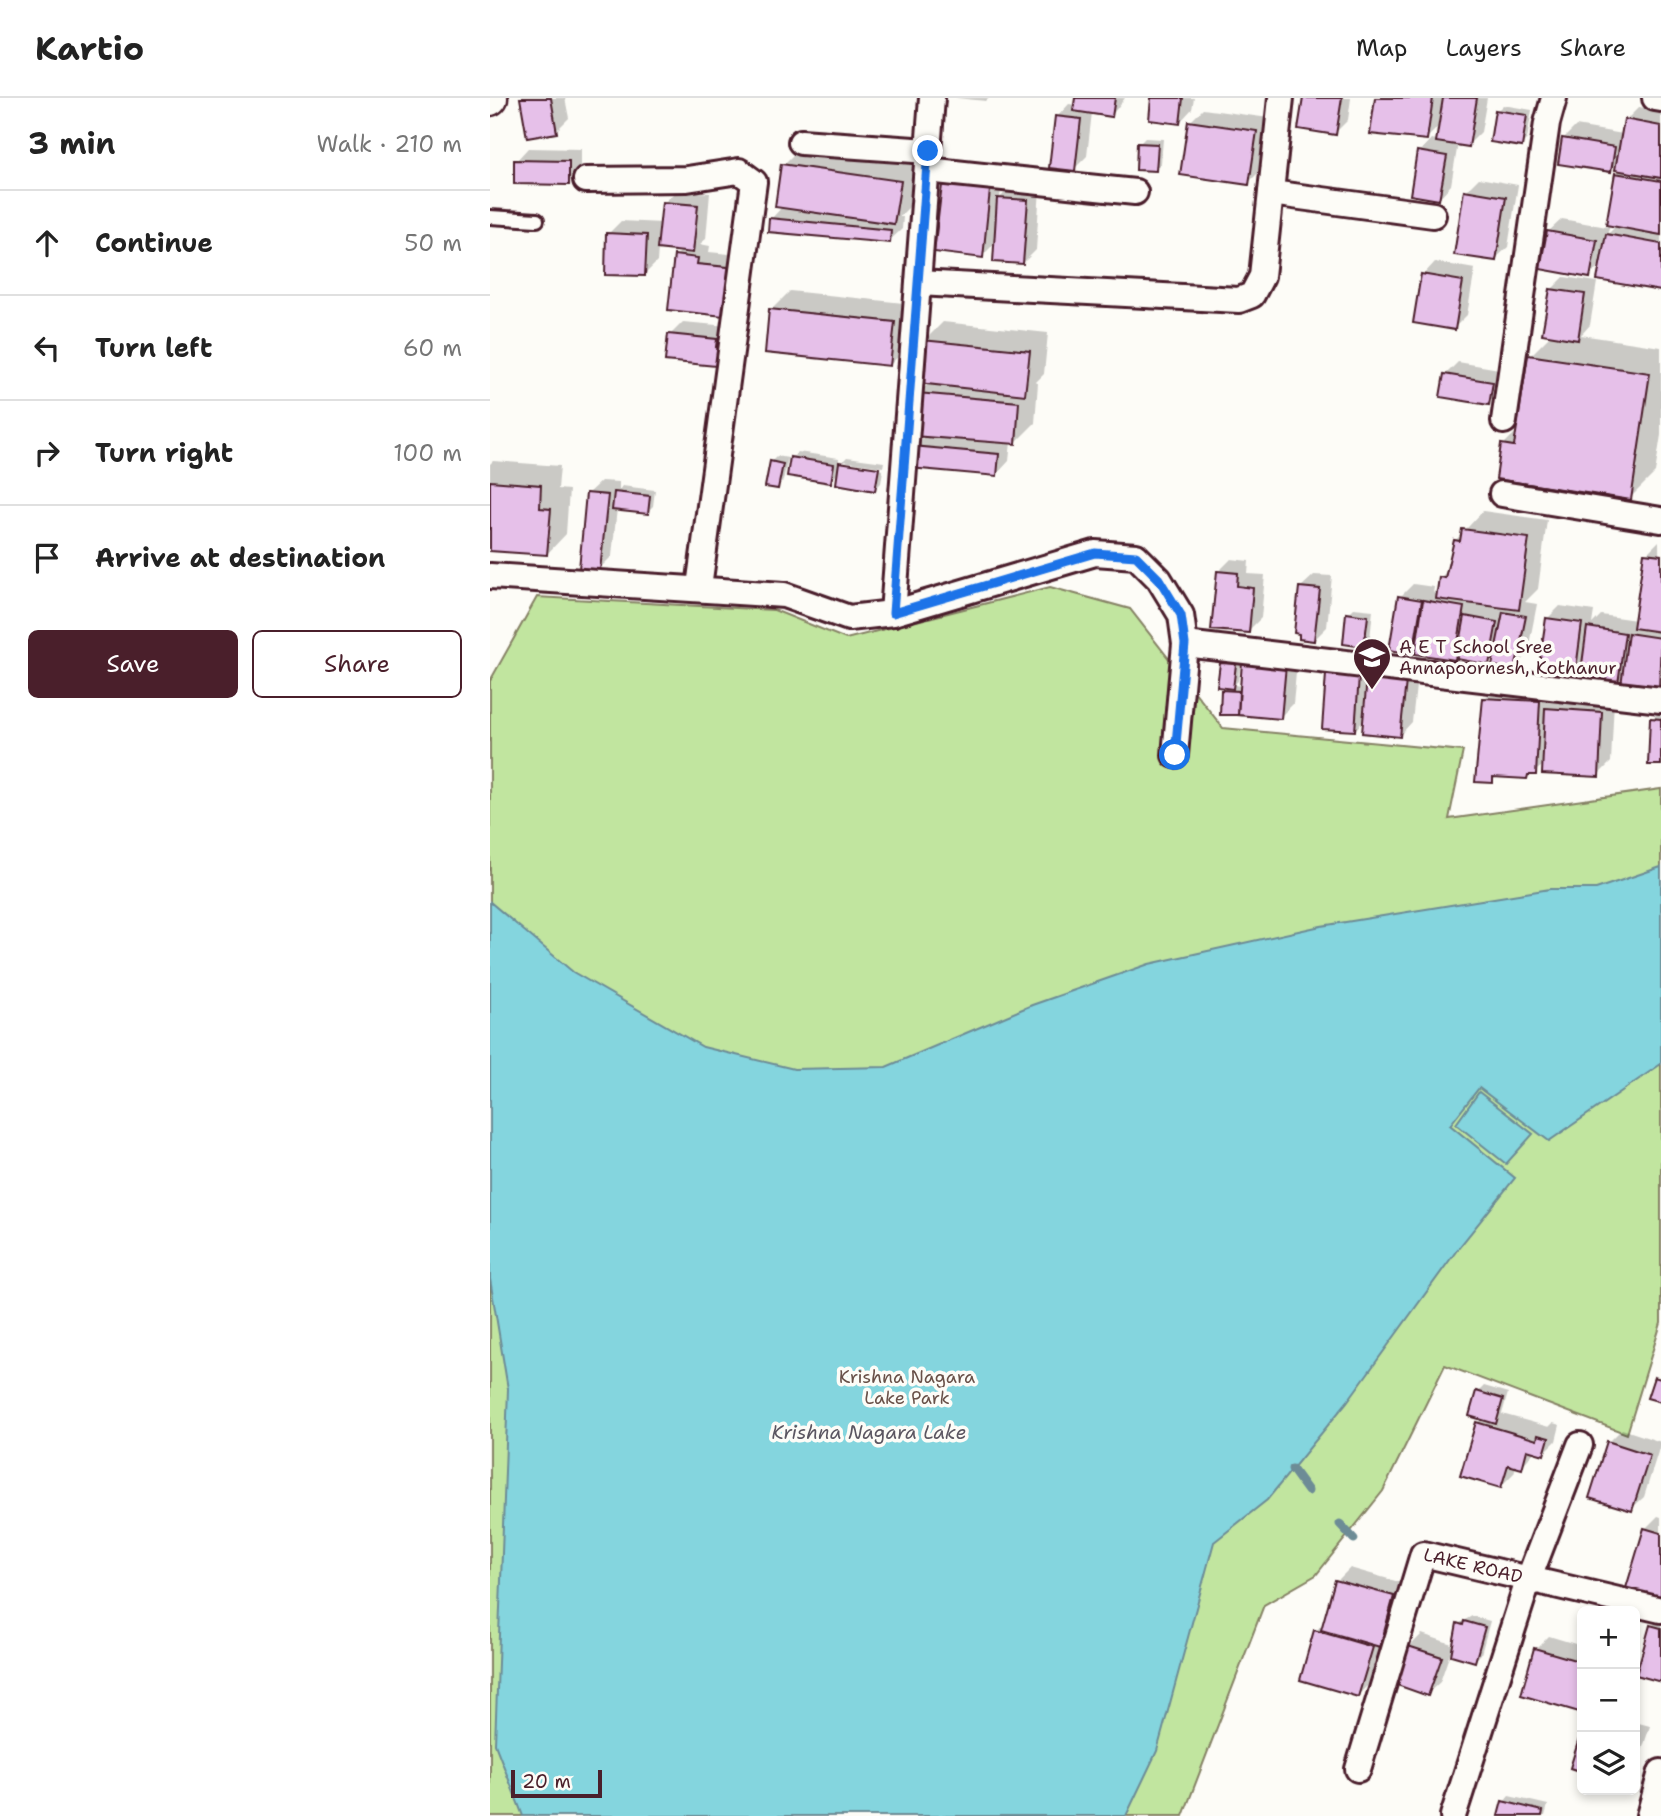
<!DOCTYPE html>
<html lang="en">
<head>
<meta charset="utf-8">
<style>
	:root { --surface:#fff; --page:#f6f6f6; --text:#222; --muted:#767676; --line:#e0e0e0; --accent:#4a1f2b }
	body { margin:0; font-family:"Shantell Sans",sans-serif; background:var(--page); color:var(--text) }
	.controls { position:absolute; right:21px; bottom:21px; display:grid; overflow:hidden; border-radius:10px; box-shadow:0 4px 10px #0003 }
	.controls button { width:63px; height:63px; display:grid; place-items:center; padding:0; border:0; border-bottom:2px solid var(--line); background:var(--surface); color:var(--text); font:35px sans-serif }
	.scale { position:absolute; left:21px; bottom:18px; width:91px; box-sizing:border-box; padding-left:7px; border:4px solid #4a1f2b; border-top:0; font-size:19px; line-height:24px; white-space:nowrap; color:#4a1f2b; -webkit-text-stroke:5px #fdfcf7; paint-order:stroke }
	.stop { position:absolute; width:21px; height:21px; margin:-16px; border:5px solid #1a73e8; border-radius:50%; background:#fff }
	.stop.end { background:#1a73e8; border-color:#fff; box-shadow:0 2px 7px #0008 }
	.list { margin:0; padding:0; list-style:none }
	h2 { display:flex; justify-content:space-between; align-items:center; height:91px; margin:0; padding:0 28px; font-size:30px }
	h2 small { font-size:23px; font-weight:400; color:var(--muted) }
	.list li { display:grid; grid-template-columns:46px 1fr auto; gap:21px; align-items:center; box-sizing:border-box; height:105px; padding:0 28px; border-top:2px solid var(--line) }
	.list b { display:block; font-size:26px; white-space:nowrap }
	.list em { font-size:23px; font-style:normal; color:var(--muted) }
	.actions { display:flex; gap:14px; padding:21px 28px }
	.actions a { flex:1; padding:16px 0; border:2px solid var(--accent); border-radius:10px; text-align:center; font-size:24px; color:var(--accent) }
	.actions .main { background:var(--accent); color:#fff }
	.icon { flex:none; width:38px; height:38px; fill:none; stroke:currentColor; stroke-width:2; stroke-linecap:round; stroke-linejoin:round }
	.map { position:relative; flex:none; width:1171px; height:1718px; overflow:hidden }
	header { display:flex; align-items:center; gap:42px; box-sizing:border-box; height:98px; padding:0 35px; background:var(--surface); border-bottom:2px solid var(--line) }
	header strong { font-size:33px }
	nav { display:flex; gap:38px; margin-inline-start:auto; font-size:24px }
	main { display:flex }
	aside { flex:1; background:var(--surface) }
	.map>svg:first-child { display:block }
	.green { fill:#c1e59f; stroke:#868265; stroke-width:2 }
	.water { fill:#84d5de; stroke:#6d8c96; stroke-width:2 }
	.shadow { fill:#0003; fill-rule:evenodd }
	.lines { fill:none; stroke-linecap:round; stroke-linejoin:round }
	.stream { stroke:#6d8c96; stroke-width:9 }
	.building { fill:#e6c0e9; stroke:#4a1f2b; stroke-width:2 }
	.service-casing { stroke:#4a1f2b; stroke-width:18 }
	.minor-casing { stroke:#4a1f2b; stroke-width:30 }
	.tertiary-casing { stroke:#4a1f2b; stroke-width:37 }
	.service { stroke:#fdfcf7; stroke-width:12 }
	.minor { stroke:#fdfcf7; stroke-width:24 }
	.tertiary { stroke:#fdfcf7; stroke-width:32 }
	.route { stroke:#1a73e8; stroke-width:9 }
	.labels { text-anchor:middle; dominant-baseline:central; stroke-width:7; stroke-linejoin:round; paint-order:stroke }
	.poi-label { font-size:18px; fill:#4a1f2b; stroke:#fdfcf7; text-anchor:start }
	.park-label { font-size:18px; fill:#685048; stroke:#fdfcf7 }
	.street-label { font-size:18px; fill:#4a1f2b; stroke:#fdfcf7 }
	.water-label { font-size:19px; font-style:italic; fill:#5b5661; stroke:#fdfcf7 }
</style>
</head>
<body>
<header>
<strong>Kartio</strong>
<nav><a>Map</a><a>Layers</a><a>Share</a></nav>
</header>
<main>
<aside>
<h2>3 min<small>Walk · 210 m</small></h2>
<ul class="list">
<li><svg class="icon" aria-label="ahead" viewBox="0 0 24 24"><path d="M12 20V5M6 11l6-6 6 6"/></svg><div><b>Continue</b></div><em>50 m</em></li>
<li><svg class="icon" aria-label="left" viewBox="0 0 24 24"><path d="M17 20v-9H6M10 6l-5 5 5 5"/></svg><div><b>Turn left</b></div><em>60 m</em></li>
<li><svg class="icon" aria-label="right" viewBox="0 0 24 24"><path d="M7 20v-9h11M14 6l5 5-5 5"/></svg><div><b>Turn right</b></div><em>100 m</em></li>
<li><svg class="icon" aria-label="arrive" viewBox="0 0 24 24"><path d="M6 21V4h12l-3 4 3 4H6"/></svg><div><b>Arrive at destination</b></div></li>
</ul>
<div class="actions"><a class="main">Save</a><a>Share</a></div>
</aside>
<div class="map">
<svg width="1171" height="1718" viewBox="0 0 1171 1718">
	<rect width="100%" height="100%" fill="#fdfcf7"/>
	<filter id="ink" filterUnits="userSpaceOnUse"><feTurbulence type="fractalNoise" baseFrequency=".0143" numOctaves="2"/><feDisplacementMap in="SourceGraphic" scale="14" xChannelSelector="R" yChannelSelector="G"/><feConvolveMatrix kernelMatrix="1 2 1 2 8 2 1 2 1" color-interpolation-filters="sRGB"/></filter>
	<g filter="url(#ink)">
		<polygon class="green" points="560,489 640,511 733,630 973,653 959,721 1171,691 1171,1225 1137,1336 955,1267 893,1393 826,1477 774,1507 693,1718 0,1718 0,583 47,499 284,512 356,541"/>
		<g class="water">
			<polygon points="1171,769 1171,966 1059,1043 989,990 960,1027 1025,1080 967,1152 857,1304 777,1402 724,1444 667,1653 636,1718 33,1718 5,1646 18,1291 0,1181 0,804 83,874 213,949 304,971 396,969 542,907 659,866 831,828 1060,791 1106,791"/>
			<polygon points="989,994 1043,1036 1016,1066 966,1026"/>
		</g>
		<g class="shadow">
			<polygon points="33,0 75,0 79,20 66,33"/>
			<polygon points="465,0 499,0 496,3"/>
			<polygon points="587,0 635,0 621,18 602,14 597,58 584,71 567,19 579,6 586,7"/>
			<polygon points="663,0 704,0 702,11 690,24"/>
			<polygon points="815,0 861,0 858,22 845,35"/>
			<polygon points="886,0 997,0 991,34 978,47 968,45 961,87 949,100 929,54 941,41 948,42 950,27 937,40"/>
			<polygon points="1013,7 1042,12 1037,41 1031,47 1007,13"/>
			<path d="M 1149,9 L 1171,13 L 1171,192 L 1112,165 L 1099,178 L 1059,133 L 1072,121 L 1117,129 L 1127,76 L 1131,72 L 1129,64 L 1120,72 L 1073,41 L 1086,28 L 1133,36 L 1136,22 ZM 1120,126 L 1127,127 L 1117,137 Z"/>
			<polygon points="713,11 779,20 771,72 758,85 700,24"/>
			<polygon points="655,40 673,41 671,65 665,71 649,46"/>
			<polygon points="312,48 429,65 423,105 409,119 413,119 412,131 399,143 281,121 293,108 293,67"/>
			<polygon points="38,50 91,51 91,72 78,85 26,63"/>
			<polygon points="466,75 512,80 510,100 521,88 550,90 546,152 533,165 506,144 492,158 453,88"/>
			<polygon points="989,80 1028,87 1018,149 1005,161 976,93"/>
			<polygon points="187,92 220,95 216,141 210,146 220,148 219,154 260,158 255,204 186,158 192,152 168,150 167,164 154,177 118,136 131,123 172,125 174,105"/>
			<polygon points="945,164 985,171 977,217 964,230 933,177"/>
			<polygon points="1074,179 1107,184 1100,227 1091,237 1171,249 1171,337 1165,375 1140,400 1013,347 1028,332 1040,258 1062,236 1061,192"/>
			<polygon points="300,193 423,206 419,247 400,267 281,212"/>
			<polygon points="193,224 238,228 236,267 180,237"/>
			<polygon points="453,224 558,235 554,276 545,285 548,285 545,325 525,345 521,344 519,363 507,376 424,349 436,337 429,296 439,285 434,243"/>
			<polygon points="968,264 1015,272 1011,292 998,305 955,277"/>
			<polygon points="308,354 349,360 348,368 357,359 394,364 393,369 353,363 353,366 393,372 391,385 385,391 350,373 340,383 302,360"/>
			<polygon points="287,358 298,360 293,383 287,389 281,364"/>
			<polygon points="3,363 70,368 68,391 79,392 76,436 57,456 0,451 0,366"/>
			<polygon points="111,383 129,384 129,392 132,388 165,392 163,408 157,414 127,410 122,458 109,471 98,395"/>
			<polygon points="993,413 1057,422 1048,491 1035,504 1047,506 1037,557 1025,570 1006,557 998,565 970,555 964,560 928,549 923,554 910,499 923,486 944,489 943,495 948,490 951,479 958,472 965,443"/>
			<polygon points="1169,443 1171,588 1169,590 1134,578 1127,584 1093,568 1084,577 1057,521 1070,508 1104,513 1102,526 1111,517 1146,522 1156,456"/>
			<polygon points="741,461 759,463 758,476 775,477 771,520 758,533 728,474"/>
			<polygon points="824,477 842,478 837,529 824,542 811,489"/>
			<polygon points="864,510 883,512 880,541 874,547 858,516"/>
			<polygon points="808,555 803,606 790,619 750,612 747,616 733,593 738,588 731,565 737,559 751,561 748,583 744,587 752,588"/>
			<polygon points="850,564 928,570 922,624 910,637 875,621 865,632 838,576"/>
			<polygon points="1014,582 1124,602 1121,664 1108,677 1054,667 1036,679 1007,678 1002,683 994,601"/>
			<polygon points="1171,612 1171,665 1162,621"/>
			<polygon points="994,1288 1018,1295 1012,1316 1059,1329 1063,1325 1070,1327 1066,1343 1053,1356 1045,1353 1031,1369 1026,1368 1024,1375 1011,1388 987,1325 992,1320 981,1317 988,1294"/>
			<polygon points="1132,1331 1171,1344 1154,1399 1141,1411 1119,1344"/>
			<polygon points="1168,1418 1171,1419 1171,1498 1155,1431"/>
			<polygon points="860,1470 916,1486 902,1534 892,1544 881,1584 868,1597 826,1533 835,1523 847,1483"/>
			<polygon points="982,1518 1000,1523 991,1556 985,1562 960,1555 950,1584 937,1596 919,1549 932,1536 965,1547 968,1526"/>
			<polygon points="1171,1519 1171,1582 1162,1528"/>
			<polygon points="1059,1538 1092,1548 1092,1609 1089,1612 1046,1551"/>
			<polygon points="1145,1624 1160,1628 1145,1674"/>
			<polygon points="1019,1698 1058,1707 1055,1718 1010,1718 1014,1704"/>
		</g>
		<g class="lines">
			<g class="stream">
				<polyline points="802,1371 818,1393"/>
				<polyline points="850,1426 864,1441"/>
			</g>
		</g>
		<g class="building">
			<polygon points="30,0 61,0 67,35 37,40"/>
			<polygon points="585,0 625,0 622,19 583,13"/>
			<polygon points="661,0 693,0 690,26 659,22"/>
			<polygon points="813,0 852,0 846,37 808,31"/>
			<polygon points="885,0 943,0 937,42 880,36"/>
			<polygon points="953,0 987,0 979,49 946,44"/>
			<polygon points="1005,12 1037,17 1032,49 1000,44"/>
			<polygon points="565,18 591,21 585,73 559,70"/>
			<polygon points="1134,21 1171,28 1171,80 1125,72"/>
			<polygon points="698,23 767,33 759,87 690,77"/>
			<polygon points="1072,40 1125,49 1121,74 1068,66"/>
			<polygon points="647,45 668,46 666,73 646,72"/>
			<polygon points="927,53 957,58 949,102 920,97"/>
			<polygon points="24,62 79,63 79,87 24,86"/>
			<polygon points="291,66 411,83 404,126 285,109"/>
			<polygon points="1125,75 1171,83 1171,137 1116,127"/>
			<polygon points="452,87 500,92 493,160 444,154"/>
			<polygon points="974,92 1016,99 1006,163 964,157"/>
			<polygon points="507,100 538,102 533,166 503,164"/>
			<polygon points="172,104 208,107 203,155 167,151"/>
			<polygon points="279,120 401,132 400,145 278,134"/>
			<polygon points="1057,133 1107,142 1100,180 1050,171"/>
			<polygon points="116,135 157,137 155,178 115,177"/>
			<polygon points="1116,136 1171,146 1171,193 1107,182"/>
			<polygon points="184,157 208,160 207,166 248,170 243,219 178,212"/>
			<polygon points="931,176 973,183 965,232 923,225"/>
			<polygon points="1060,191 1095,196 1088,242 1052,236"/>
			<polygon points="279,211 405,224 400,268 275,255"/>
			<polygon points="178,236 227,241 226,249 238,250 236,269 175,263"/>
			<polygon points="432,242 540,253 535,297 428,285"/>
			<polygon points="1038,257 1160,275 1141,402 1006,381 1011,346 1024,348"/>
			<polygon points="954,276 1003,284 999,307 950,299"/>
			<polygon points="427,295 529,304 526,346 423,338"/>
			<polygon points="422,348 509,356 507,378 420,370"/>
			<polygon points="300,359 344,366 341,385 297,378"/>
			<polygon points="280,363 293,366 288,391 275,389"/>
			<polygon points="349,364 389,370 385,393 346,386"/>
			<polygon points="0,383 51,387 50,410 61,411 57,457 0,453"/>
			<polygon points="124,394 160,398 158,416 122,412"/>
			<polygon points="96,395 118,397 110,473 89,471"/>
			<polygon points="972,431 1039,440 1029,512 946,501 949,479 955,480 964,442 970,443"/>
			<polygon points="1154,455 1171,457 1171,534 1143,530"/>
			<polygon points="727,473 748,475 747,488 763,490 759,535 721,532"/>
			<polygon points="809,489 830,491 824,543 809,541 809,536 804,535"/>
			<polygon points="908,498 932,502 923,556 899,552"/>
			<polygon points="933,502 974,509 965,562 925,556"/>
			<polygon points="1013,514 1036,518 1025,572 1002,568"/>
			<polygon points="856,515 878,518 874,549 853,546"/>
			<polygon points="975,518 1007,524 999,567 967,561"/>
			<polygon points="1056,520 1092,525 1085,579 1048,574"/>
			<polygon points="1097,529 1135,535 1128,586 1090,581"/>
			<polygon points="1138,535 1171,540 1169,592 1131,587"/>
			<polygon points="752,564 796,567 791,621 748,617"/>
			<polygon points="730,565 746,566 743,591 727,589"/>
			<polygon points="836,576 869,578 865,633 832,631"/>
			<polygon points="877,579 916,583 910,639 872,635"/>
			<polygon points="731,592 749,593 748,617 730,617"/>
			<polygon points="993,600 1050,603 1046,677 1038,677 1037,681 1003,679 1003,685 985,684"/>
			<polygon points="1055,610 1112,614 1109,679 1052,676"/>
			<polygon points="1160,620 1171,621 1171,667 1158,667"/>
			<polygon points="1164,1279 1171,1281 1171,1304 1157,1300"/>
			<polygon points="986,1293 1013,1301 1006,1326 979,1318"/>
			<polygon points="986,1324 1047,1342 1048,1337 1059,1340 1054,1357 1037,1352 1032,1371 1018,1367 1011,1390 970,1378"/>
			<polygon points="1117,1343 1160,1357 1142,1413 1099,1400"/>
			<polygon points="1154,1430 1171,1435 1171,1500 1136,1490"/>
			<polygon points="845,1482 904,1498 890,1549 831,1532"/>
			<polygon points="974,1523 995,1529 985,1564 961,1557 967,1525 973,1527"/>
			<polygon points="1160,1527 1171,1530 1171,1584 1146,1577"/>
			<polygon points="824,1532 883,1549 868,1599 810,1582"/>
			<polygon points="918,1548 952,1559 938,1598 904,1586"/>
			<polygon points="1044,1550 1092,1564 1089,1614 1031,1597"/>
			<polygon points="1092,1631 1092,1674 1080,1670"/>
			<polygon points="1012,1703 1053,1713 1052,1718 1008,1718"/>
		</g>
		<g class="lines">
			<defs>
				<polyline id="service" points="0,119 47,122"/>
				<g id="minor">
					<polyline points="1165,0 1171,1"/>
					<polyline points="311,44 438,53"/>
					<polyline points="437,72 645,94"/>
					<polyline points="96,82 197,81 249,73 264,84 209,489"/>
					<polyline points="781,95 943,117"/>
					<polyline points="428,185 749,202 762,197 772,178 791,0"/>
					<polyline points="1014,323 1057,25 1064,0"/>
					<polyline points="1012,396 1171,422"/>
					<polyline points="0,478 294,497 359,520 403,515 605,455 646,458 669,481 691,517 695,546 685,657"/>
					<polyline points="403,515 442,0"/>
					<polyline points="695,546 1171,602"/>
					<path id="s1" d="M 868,1671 L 933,1456 L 1171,1512"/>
					<polyline points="963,1718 1039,1480 1090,1347"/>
					<polyline points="1159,1718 1171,1674"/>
				</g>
				<polyline id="tertiary" points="0,1 1,0"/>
			</defs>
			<use href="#service" class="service-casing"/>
			<use href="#minor" class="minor-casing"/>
			<use href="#tertiary" class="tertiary-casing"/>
			<use href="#service" class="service"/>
			<use href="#minor" class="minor"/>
			<use href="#tertiary" class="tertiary"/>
		</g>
	</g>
	<g class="lines" filter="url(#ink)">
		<polyline class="route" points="438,53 403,515 605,455 646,458 669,481 691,517 695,546 685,657"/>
	</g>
	<defs>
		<symbol id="school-pin" viewBox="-11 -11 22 30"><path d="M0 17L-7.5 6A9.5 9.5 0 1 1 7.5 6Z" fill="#4a1f2b" stroke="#fdfcf7"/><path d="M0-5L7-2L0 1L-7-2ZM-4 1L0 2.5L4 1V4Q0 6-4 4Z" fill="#fff"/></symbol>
	</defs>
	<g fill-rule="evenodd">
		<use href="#school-pin" x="860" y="537" width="44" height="60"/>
	</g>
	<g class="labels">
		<g class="poi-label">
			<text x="909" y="549">A E T School Sree<tspan x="909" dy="21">Annapoornesh, Kothanur</tspan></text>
		</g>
		<g class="park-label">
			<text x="417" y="1279">Krishna Nagara<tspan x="417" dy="21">Lake Park</tspan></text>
		</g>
		<g class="street-label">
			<text stroke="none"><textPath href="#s1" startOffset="276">LAKE ROAD</textPath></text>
		</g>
		<g class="water-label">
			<text x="379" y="1334">Krishna Nagara Lake</text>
		</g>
	</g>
</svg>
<div class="controls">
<button>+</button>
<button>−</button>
<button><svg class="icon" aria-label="layers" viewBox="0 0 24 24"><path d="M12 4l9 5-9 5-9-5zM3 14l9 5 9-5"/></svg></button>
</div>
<div class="scale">20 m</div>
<div class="stop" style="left:685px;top:657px"></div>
<div class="stop end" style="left:438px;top:53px"></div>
</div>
</main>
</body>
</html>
